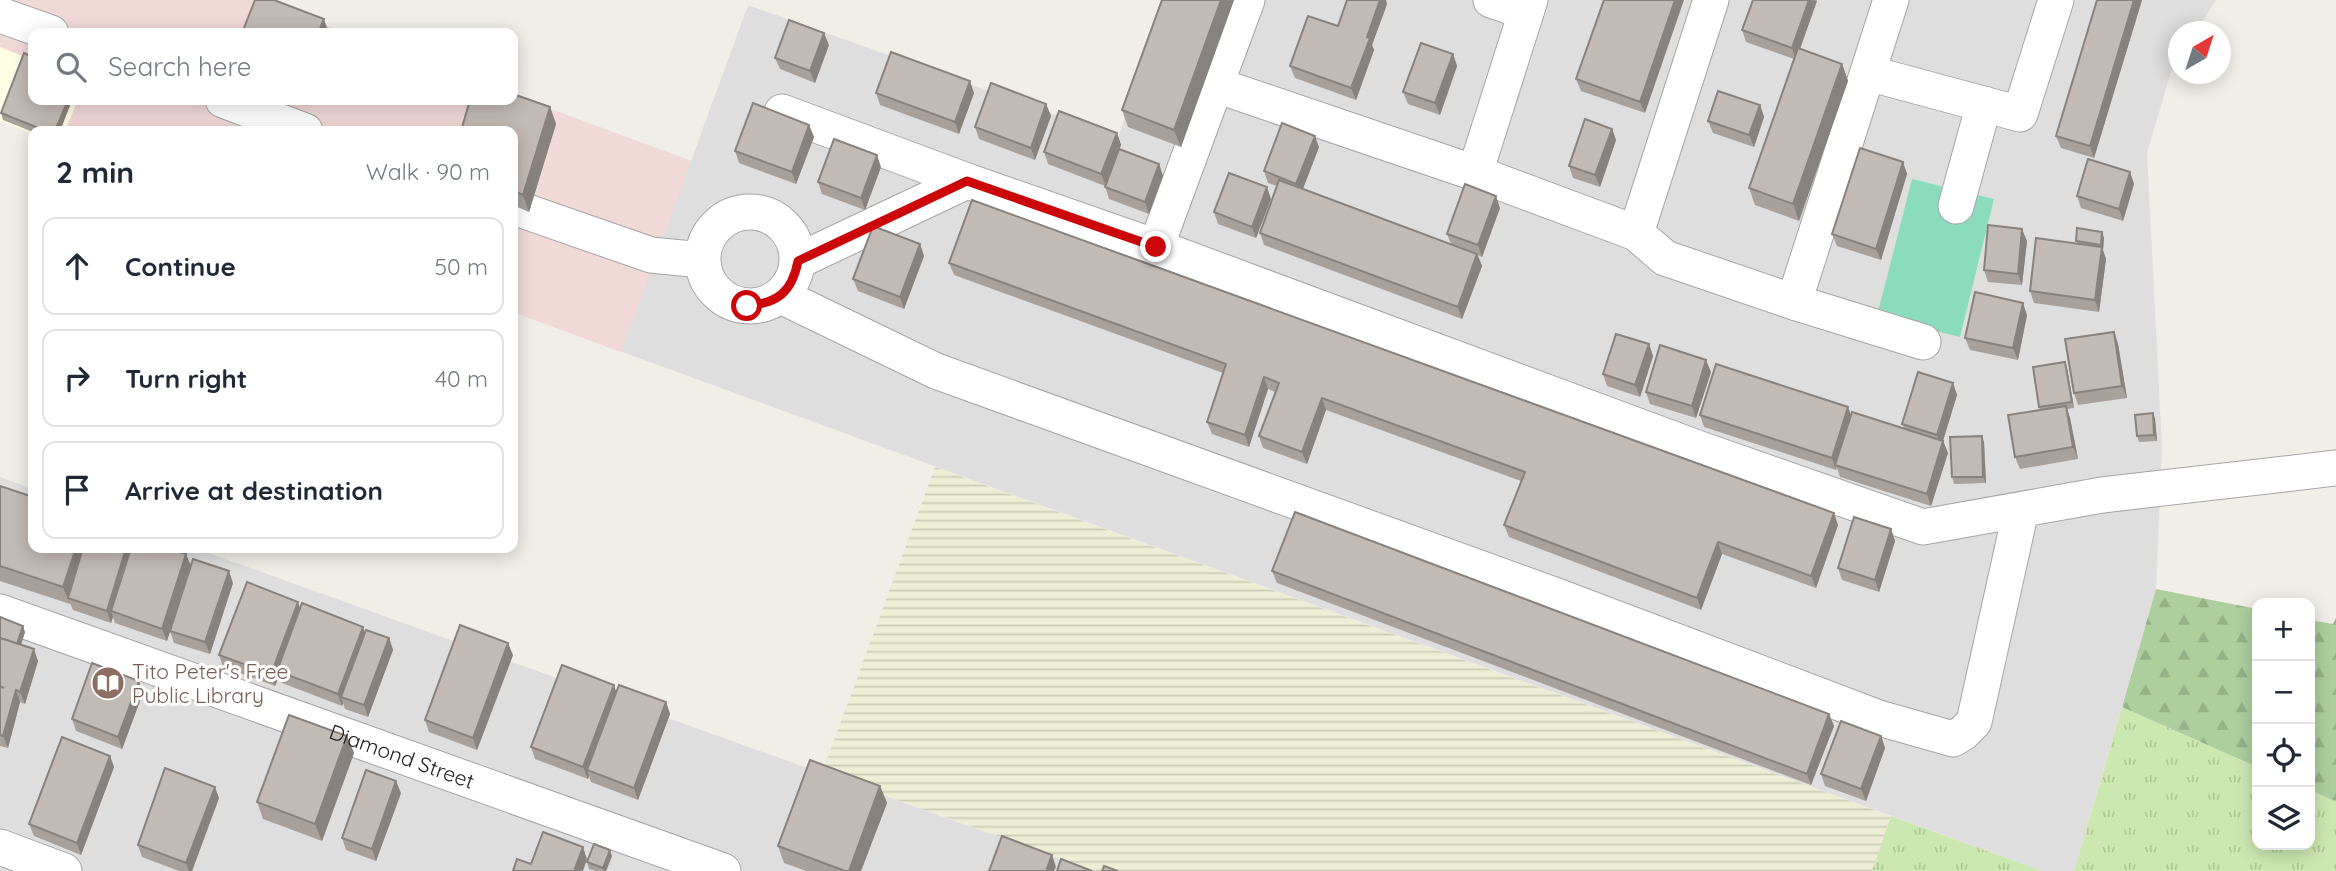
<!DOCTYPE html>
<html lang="en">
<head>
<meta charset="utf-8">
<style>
	:root { --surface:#fff; --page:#f6f6f7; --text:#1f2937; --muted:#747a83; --line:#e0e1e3 }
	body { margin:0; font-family:Quicksand,sans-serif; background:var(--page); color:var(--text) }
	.controls { position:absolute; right:21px; bottom:21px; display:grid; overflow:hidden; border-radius:14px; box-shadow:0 4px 18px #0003 }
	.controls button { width:63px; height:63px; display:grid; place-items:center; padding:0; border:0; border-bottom:2px solid var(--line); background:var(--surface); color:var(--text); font:35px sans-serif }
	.compass { position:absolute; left:2168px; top:21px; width:63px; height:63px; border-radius:50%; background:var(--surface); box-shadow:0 4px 18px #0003; rotate:39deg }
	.stop { position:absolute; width:21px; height:21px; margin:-16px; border:5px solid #cb0709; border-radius:50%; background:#fff }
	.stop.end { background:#cb0709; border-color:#fff; box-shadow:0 2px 7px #0008 }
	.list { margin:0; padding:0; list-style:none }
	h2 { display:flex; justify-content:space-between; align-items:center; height:91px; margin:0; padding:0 28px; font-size:30px }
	h2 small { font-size:23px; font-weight:400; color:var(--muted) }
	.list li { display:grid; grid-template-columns:46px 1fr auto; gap:21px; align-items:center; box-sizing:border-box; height:98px; margin:0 14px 14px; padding:0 14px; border:2px solid var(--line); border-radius:14px }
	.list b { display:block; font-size:26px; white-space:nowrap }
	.list em { font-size:23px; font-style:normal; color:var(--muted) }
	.icon { flex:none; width:38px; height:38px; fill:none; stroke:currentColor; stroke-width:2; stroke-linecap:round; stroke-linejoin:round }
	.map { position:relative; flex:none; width:2336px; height:871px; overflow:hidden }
	.search { position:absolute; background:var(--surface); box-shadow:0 4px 18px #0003; left:28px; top:28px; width:490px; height:77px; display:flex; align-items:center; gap:18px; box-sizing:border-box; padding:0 24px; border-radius:14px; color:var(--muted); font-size:26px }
	.panel { position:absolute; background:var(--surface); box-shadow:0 4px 18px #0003; left:28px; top:126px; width:490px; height:427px; border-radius:14px }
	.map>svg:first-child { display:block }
	.residential { fill:#dfdede }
	.commercial { fill:#f1d9d8 }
	.education { fill:#fefee4 }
	.farmland { fill:url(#farmland-rules) }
	.grass { fill:url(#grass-tufts) }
	.forest { fill:url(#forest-firs) }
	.pitch { fill:#8adcbc }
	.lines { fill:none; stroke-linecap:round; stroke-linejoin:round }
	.minor-casing { stroke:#a5a5a5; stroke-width:37 }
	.minor { stroke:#fff; stroke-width:35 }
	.wall { fill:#a7a09b }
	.shaded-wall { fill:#88827e }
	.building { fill:#c2bab4; stroke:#88827e; stroke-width:2 }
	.route { stroke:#cb0709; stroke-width:9 }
	.labels { text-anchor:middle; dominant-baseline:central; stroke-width:6; stroke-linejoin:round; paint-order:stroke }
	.education-label { font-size:21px; fill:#785e54; stroke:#fff; text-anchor:start }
	.street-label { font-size:21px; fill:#212121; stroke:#fff }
</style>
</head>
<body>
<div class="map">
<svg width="2336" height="871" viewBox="0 0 2336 871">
	<defs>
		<pattern id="farmland-rules" width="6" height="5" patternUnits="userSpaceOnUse" patternTransform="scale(1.75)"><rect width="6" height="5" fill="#edeed5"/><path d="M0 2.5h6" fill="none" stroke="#cbccb7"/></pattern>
		<pattern id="grass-tufts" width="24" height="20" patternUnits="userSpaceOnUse" patternTransform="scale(1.75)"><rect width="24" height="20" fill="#cce8b1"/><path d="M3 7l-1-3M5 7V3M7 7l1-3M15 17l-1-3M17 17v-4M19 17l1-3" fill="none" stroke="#afc798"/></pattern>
		<pattern id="forest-firs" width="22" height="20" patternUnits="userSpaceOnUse" patternTransform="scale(1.75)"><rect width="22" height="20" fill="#adcf9e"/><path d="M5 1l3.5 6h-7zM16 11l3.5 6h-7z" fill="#95b188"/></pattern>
	</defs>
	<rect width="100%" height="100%" fill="#f1eee8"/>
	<g class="residential">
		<polygon points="0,0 346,33 33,33 33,100 513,100 513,95 691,161 748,5 1118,137 1166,0 2216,0 2196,31 2178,32 2178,60 2171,72 2147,153 2162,447 2156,589 2074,871 2042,871 513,312 513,131 33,131 33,134 0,121"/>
		<polygon points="0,477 33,489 33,548 195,548 1094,871 0,871"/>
	</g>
	<polygon class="commercial" points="0,0 256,0 346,33 33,33 33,100 513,100 513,95 691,161 621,352 513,312 513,131 33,131 33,134 0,121"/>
	<polygon class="education" points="0,47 33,60 33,100 78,100 65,131 33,131 33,134 0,121"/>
	<polygon class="farmland" points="935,467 1891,816 1872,871 1094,871 822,773"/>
	<g class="grass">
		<polygon points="2122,707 2257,767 2257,845 2310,845 2310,790 2336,802 2336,871 2074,871"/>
		<polygon points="1891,816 2042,871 1872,871"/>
	</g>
	<g class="forest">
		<polygon points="2156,589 2257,609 2257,767 2122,707"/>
		<polygon points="2336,618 2336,802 2310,790 2310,620 2333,624"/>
	</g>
	<polygon class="pitch" points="1912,179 1994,199 1960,337 1877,316"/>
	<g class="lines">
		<defs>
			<g id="minor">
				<polyline points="1491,0 1526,12"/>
				<polyline points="0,15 51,33"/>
				<polyline points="1868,73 2020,114 2056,0"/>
				<polyline points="1216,85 1475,173 1636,233 1665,258 1794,302 1923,342"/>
				<polyline points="223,100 305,131"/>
				<polyline points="782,112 967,181"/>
				<polyline points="1475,173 1530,0"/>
				<polyline points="1956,206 1984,104"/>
				<polyline points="513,207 651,255 702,260"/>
				<circle cx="750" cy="259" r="47"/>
				<polyline points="1636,233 1711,0"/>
				<polyline points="1156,247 1247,0"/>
				<polyline points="798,261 967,181 1156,247 1700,449 1923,527 2102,495 2336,468"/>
				<polyline points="781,296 936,371 1554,595 1879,718 1953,739 1963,733 1974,722 2021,510"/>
				<polyline points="1794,302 1891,0"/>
				<path id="s1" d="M 0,612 L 723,871"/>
				<polyline points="0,847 64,871"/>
			</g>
		</defs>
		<use href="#minor" class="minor-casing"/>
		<use href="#minor" class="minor"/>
	</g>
	<g class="wall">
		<polygon points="1162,0 1234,0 1181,147 1128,127 1122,110"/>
		<polygon points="1604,0 1645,113 1581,91 1576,79"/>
		<polygon points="1753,0 1817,0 1800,49 1842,64 1848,81 1799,221 1755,205 1749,188 1794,59 1746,42 1742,30"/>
		<polygon points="2097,0 2142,0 2094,158 2061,148 2056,136"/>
		<polygon points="1387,4 1372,45 1374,50 1356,100 1295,78 1290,66 1338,26"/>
		<polygon points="829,45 815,83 780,69 775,58"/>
		<polygon points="1453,54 1457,66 1440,115 1408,104 1403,92"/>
		<polygon points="876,93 974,93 959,134 880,105"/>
		<polygon points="33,100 72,100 60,131 33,132 3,120 1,113"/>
		<polygon points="401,100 415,100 413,104"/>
		<polygon points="1046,104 1051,116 1035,160 979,139 975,127"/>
		<polygon points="1760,105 1764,117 1754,147 1713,133 1708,121"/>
		<polygon points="550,107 556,124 529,212 513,205 513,131"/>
		<polygon points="809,125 814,137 796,184 739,163 735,151"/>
		<polygon points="1612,129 1616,140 1600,187 1573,178 1569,166"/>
		<polygon points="1117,133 1121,145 1119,150 1159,164 1163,176 1149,214 1109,199 1105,186 1048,164 1044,152"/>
		<polygon points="1319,147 1303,189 1451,244 1447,234 1500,208 1482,257 1478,255 1482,266 1462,319 1264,245 1260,233 1277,186 1268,183 1264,171"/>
		<polygon points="1903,162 1907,174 1881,260 1837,246 1832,234"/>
		<polygon points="881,167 865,210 822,194 818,182"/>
		<polygon points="2130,172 2134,184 2123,221 2081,208 2077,196"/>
		<polygon points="1271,199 1256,238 1218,224 1214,212"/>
		<polygon points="2102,232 2104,238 2103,250 2106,259 2099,312 2034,303 2030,291 2077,243 2076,241"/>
		<polygon points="2027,241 2022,285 1988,282 1984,270"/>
		<polygon points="920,244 924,256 904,309 858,291 853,279"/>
		<polygon points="949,263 1838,525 1816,588 1722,554 1701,610 1509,537 1504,525 1521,481 1326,410 1307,464 1263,448 1259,436 1275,392 1268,389 1249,447 1212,434 1207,422 1223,373 954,275"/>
		<polygon points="2027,315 2018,360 1970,350 1965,338"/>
		<polygon points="2114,332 2118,344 2127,398 2078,405 2074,393"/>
		<polygon points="1649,344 1653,356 1640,397 1607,386 1603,374"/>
		<polygon points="2067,368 2074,408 2067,409 2070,418 2078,459 2020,469 2015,457 2040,410 2039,407"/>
		<polygon points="1711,372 1696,418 1650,404 1646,392"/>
		<polygon points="1953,383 1957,395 1943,441 1948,453 1931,506 1840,477 1837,468 1836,470 1704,427 1700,415 1848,407 1851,415 1904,428 1902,424"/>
		<polygon points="2153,413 2155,419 2157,441 2139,442 2137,436"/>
		<polygon points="1984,442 1986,483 1954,484 1952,477"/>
		<polygon points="0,486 33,548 190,566 233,583 210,654 174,643 170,631 167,641 115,623 113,617 111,623 73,610 70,603 70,604 0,581"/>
		<polygon points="1891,529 1895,541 1879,592 1842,580 1838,568"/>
		<polygon points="1272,571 1829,714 1834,726 1811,785 1277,583"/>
		<polygon points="300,608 363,627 365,633 389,638 393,650 368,717 345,709 343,703 342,706 282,683 279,676 275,686 223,667 219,655"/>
		<polygon points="0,617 25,632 21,645 38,661 25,704 20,702 8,748 0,746"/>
		<polygon points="513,655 477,750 429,732 425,720"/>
		<polygon points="139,681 143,693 122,749 76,731 72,719"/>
		<polygon points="616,691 666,702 670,714 638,800 591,782 589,776 588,779 535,759 531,747"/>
		<polygon points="347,736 354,753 322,841 263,819 257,802"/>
		<polygon points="1881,736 1885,748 1866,801 1825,786 1821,774"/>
		<polygon points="110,756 114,767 81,855 34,836 29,824"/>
		<polygon points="880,786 887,803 861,871 806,871 784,863 778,846"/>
		<polygon points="401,793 376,861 346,850 342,838"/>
		<polygon points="219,798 192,871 179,871 142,857 138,845"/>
		<polygon points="612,856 606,871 596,871 589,869 587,862"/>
	</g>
	<g class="shaded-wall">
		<polygon points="1221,0 1234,0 1181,147 1174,130"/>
		<polygon points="1380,0 1386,0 1387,4 1372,45 1374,50 1356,100 1351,88 1367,37"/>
		<polygon points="1675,0 1684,0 1645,113 1640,102"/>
		<polygon points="1809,0 1817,1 1796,60 1792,48"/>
		<polygon points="2134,0 2142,0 2094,158 2090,146"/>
		<polygon points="324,19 328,31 327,33 318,33"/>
		<polygon points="824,33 829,45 815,83 810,71"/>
		<polygon points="1453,54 1457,66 1440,115 1435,103"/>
		<polygon points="1842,64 1848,81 1799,221 1793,204"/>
		<polygon points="970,81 974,93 959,134 955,122"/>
		<polygon points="68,100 72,100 60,131 55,131"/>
		<polygon points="1046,104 1051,116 1035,160 1031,148"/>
		<polygon points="1760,105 1764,117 1754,147 1749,135"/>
		<polygon points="550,107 556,124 529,212 523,195"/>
		<polygon points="809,125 814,137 796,184 792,172"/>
		<polygon points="1612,129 1616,140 1600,187 1595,175"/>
		<polygon points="1117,133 1121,145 1106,186 1101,174"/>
		<polygon points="1315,136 1319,147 1300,196 1296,184"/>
		<polygon points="877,155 881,167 865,210 861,198"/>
		<polygon points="1903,162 1907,174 1881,260 1876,249"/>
		<polygon points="1159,164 1163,176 1149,214 1145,202"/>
		<polygon points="2130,172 2134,184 2123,221 2119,209"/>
		<polygon points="1267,187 1271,199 1256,238 1252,227"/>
		<polygon points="1496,196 1500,208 1482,257 1478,245"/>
		<polygon points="2022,229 2027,241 2022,285 2018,274"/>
		<polygon points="2102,232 2104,238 2103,250 2106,259 2099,312 2095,300 2102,247 2101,245"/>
		<polygon points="920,244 924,256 904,309 900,297"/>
		<polygon points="1477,254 1482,266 1462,319 1458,307"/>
		<polygon points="2023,303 2027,315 2018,360 2013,348"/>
		<polygon points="2114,332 2118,344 2127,398 2122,386"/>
		<polygon points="1649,344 1653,356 1640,397 1635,385"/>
		<polygon points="1706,360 1711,372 1696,418 1692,406"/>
		<polygon points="2065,362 2067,368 2074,408 2072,402"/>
		<polygon points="1264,377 1268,389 1249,447 1245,435"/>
		<polygon points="1953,383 1957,395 1941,447 1937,435"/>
		<polygon points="1322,398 1326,410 1307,464 1302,452"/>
		<polygon points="2066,406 2070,418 2078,459 2073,447"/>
		<polygon points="1848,407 1852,419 1835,465 1836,470 1832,458"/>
		<polygon points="2153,413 2155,419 2157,441 2154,435"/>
		<polygon points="1982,436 1984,442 1986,483 1983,477"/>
		<polygon points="1943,441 1948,453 1931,506 1927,494"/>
		<polygon points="1834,513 1838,525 1816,588 1811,576"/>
		<polygon points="1891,529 1895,541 1879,592 1875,580"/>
		<polygon points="1718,542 1722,554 1701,610 1697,598"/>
		<polygon points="76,548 88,548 68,598 70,604 63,587"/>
		<polygon points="126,548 134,548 111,611 113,617 111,623 107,611"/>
		<polygon points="186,554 191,566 167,641 162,629"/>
		<polygon points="229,571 233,583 210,654 205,642"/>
		<polygon points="298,602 302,614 277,671 279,676 275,686 271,674"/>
		<polygon points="23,626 25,632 18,653 16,647"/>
		<polygon points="363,627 367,639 341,697 343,703 342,706 338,694"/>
		<polygon points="389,638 393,650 368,717 364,705"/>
		<polygon points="508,643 513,655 477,750 473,738"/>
		<polygon points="34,649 38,661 25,704 20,692"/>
		<polygon points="139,681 143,693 122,749 118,737"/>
		<polygon points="614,685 618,697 587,770 589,776 588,779 583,767"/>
		<polygon points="16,690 20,702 8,748 3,736"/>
		<polygon points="666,702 670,714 638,800 634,788"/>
		<polygon points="1829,714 1834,726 1811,785 1807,774"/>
		<polygon points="347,736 354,753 322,841 315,824"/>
		<polygon points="1881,736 1885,748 1866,801 1861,789"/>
		<polygon points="110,756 114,767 81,855 77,843"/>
		<polygon points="396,781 401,793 376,861 372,849"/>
		<polygon points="880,786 887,803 861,871 849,871"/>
		<polygon points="215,787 219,798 192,871 189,871 186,863"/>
		<polygon points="583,847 587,859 583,871 574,871"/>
		<polygon points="610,850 612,856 606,871 604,871 603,868"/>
		<polygon points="1052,855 1056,867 1054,871 1046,871"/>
	</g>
	<g class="building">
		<polygon points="255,0 274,0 324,19 318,33 242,33"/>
		<polygon points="1162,0 1221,0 1174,130 1122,110"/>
		<polygon points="1347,0 1380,0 1367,37 1370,38 1351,88 1290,66 1308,16 1338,26"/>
		<polygon points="1604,0 1675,0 1640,102 1576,79"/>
		<polygon points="1753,0 1809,0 1792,48 1742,30"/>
		<polygon points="2097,0 2134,0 2090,146 2056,136"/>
		<polygon points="789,20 824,33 810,71 775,58"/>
		<polygon points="1421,43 1453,54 1435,103 1403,92"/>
		<polygon points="1798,48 1842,64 1793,204 1749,188"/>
		<polygon points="891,52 970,81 955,122 876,93"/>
		<polygon points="24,53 33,57 33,100 68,100 55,131 46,131 1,113"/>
		<polygon points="991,83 1046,104 1031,148 975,127"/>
		<polygon points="1718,91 1760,105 1749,135 1708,121"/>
		<polygon points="513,94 550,107 523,195 513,191 513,131 461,131 470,100 513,100"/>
		<polygon points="753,103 809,125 792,172 735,151"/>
		<polygon points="1059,111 1117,133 1101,174 1044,152"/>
		<polygon points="1585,119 1612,129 1595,175 1569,166"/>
		<polygon points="1282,123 1315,136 1296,184 1264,171"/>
		<polygon points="834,139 877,155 861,198 818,182"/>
		<polygon points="1860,148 1903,162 1876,249 1832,234"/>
		<polygon points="1119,149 1159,164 1145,202 1105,187"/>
		<polygon points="2088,159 2130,172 2119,209 2077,196"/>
		<polygon points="1229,173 1267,187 1252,227 1214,212"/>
		<polygon points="1279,180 1477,254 1458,307 1260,233"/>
		<polygon points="1465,184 1496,196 1478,245 1447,234"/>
		<polygon points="972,200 1834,513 1811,576 1718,542 1697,598 1504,525 1525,472 1322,398 1302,452 1259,436 1279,383 1264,377 1245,435 1207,422 1226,364 949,263"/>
		<polygon points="1988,225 2022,229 2018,274 1984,270"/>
		<polygon points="873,226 920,244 900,297 853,279"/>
		<polygon points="2077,228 2102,232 2101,245 2076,241"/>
		<polygon points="2036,238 2102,247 2095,300 2030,291"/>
		<polygon points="1975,292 2023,303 2013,348 1965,338"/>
		<polygon points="2114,332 2122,386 2074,393 2065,339"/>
		<polygon points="1616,334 1649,344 1635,385 1603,374"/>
		<polygon points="1660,345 1706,360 1692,406 1646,392"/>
		<polygon points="2065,362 2072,402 2039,407 2033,367"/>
		<polygon points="1716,364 1848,407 1832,458 1700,415"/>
		<polygon points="1918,372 1953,383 1937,435 1902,424"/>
		<polygon points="2066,406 2073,447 2015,457 2008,415"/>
		<polygon points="1852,412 1943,441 1927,494 1835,465"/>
		<polygon points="2153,413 2154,435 2137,436 2135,415"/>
		<polygon points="1982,436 1983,477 1952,477 1950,437"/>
		<polygon points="0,486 33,497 33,548 76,548 63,587 0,566"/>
		<polygon points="1295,512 1829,714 1807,774 1272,571"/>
		<polygon points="1854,517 1891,529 1875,580 1838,568"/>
		<polygon points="83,548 126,548 107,611 68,598"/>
		<polygon points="131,548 168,548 186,554 162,629 111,611"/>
		<polygon points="193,559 229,571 205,642 170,631"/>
		<polygon points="247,582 298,602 271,674 219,655"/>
		<polygon points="302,603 363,627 338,694 277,671"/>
		<polygon points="0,617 23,626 17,644 0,638"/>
		<polygon points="460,625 508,643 473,738 425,720"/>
		<polygon points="366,630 389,638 364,705 341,697"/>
		<polygon points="0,638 34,649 20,692 16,690 3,736 0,735 0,686 4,688 0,686"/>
		<polygon points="92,663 139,681 118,737 72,719"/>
		<polygon points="562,665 614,685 583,767 531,747"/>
		<polygon points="619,685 666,702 634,788 587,770"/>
		<polygon points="289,715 347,736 315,824 257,802"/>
		<polygon points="1841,721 1881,736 1861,789 1821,774"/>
		<polygon points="62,737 110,756 77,843 29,824"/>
		<polygon points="810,760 880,786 849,871 845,871 778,846"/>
		<polygon points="165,768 215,787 186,863 138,845"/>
		<polygon points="366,770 396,781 372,849 342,838"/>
		<polygon points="543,832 583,847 574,871 513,871 517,859 531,864"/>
		<polygon points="1002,836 1052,855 1046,871 989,871"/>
		<polygon points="594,844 610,850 603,868 587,862"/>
		<polygon points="1061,859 1092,871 1057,871"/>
		<polygon points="1104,866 1118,871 1102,871"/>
	</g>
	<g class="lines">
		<path class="route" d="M 747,306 C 778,303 792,292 798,261 L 967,181 L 1156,247"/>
	</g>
	<defs>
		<symbol id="library-disc" viewBox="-11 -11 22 22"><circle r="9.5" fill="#8d6e63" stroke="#fff"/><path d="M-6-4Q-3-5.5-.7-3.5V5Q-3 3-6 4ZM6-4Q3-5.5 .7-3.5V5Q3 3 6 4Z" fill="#fff"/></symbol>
	</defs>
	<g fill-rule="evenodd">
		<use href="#library-disc" x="89" y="664" width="38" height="38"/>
	</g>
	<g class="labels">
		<g class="education-label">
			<text x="132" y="671">Tito Peter's Free<tspan x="132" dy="24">Public Library</tspan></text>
		</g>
		<g class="street-label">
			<text stroke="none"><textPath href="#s1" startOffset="427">Diamond Street</textPath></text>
		</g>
	</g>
</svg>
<div class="controls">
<button>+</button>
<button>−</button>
<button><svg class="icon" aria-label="locate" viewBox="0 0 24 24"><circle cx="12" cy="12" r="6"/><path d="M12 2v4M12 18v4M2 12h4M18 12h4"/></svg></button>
<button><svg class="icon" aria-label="layers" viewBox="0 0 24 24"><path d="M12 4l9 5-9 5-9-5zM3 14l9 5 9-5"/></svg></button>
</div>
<svg class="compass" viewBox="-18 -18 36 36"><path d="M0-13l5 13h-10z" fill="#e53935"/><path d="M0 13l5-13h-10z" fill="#747a83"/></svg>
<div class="stop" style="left:747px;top:306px"></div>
<div class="stop end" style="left:1156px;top:247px"></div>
<div class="search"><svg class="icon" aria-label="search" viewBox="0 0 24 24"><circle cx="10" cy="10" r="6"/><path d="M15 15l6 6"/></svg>Search here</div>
<section class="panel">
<h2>2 min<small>Walk · 90 m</small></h2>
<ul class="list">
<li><svg class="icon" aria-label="ahead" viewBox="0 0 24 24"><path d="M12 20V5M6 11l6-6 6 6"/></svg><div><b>Continue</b></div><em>50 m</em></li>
<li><svg class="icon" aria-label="right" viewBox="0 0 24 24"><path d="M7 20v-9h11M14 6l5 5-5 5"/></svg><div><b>Turn right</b></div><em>40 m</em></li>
<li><svg class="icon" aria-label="arrive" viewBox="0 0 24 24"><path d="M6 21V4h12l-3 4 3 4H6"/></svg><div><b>Arrive at destination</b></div></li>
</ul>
</section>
</div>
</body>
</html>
